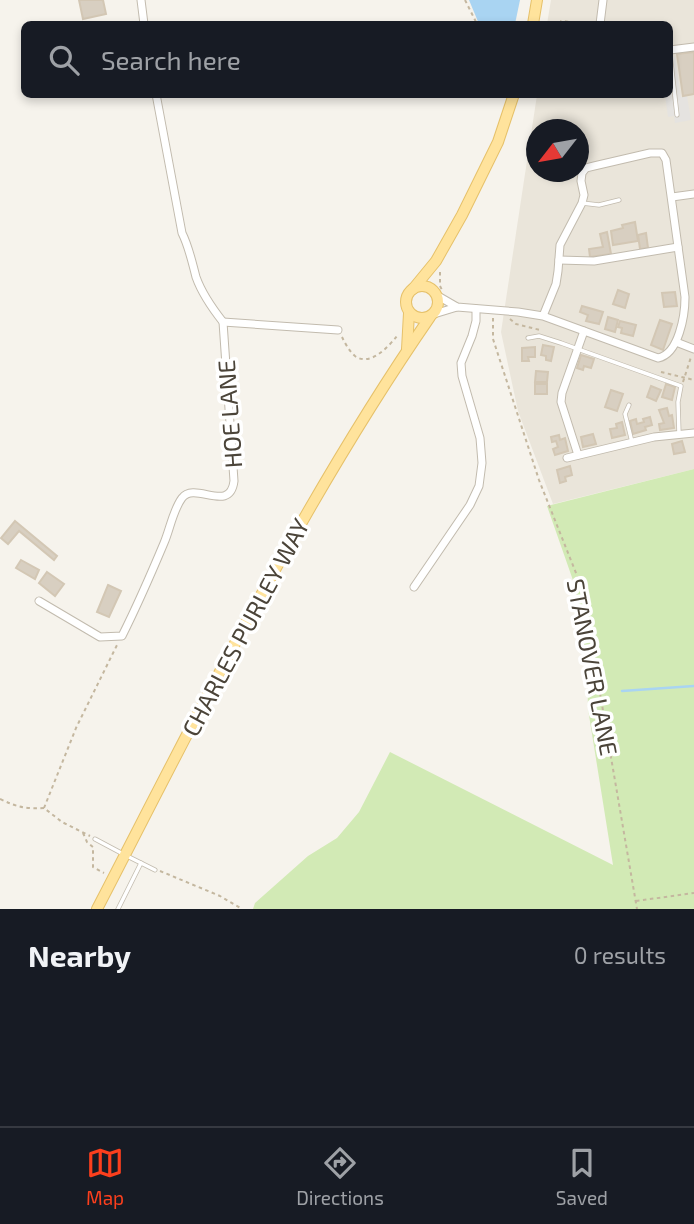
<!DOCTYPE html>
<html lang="en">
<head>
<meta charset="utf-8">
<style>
	:root { --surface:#171b24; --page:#20242c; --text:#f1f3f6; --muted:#9ea1a6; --line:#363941; --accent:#fc3f1d }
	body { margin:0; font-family:"Exo 2",sans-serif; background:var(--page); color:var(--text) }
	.compass { position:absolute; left:526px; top:119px; width:63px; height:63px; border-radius:50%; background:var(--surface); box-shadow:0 4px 10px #0003; rotate:239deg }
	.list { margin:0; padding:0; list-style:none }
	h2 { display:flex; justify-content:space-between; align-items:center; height:91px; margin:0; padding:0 28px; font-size:30px }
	h2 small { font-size:23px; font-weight:400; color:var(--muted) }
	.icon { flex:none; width:38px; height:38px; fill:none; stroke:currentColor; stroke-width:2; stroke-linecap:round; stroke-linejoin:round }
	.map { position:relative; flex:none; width:694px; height:909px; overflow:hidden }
	.search { position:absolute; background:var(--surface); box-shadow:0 4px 10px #0003; left:21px; right:21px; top:21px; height:77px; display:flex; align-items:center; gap:18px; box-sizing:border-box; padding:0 24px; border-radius:10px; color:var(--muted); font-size:26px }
	.sheet { height:217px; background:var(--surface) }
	nav { display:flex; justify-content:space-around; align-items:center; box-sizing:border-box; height:98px; border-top:2px solid var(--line); background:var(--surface); font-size:19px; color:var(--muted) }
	nav a { display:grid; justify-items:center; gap:4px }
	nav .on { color:var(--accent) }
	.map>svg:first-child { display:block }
	.residential { fill:#eae5da; fill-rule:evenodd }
	.green { fill:#d2eab5 }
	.parking { fill:#e5e3e0 }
	.water { fill:#a9d4f2 }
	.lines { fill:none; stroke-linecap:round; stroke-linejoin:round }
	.stream { stroke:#a9d4f2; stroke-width:2.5 }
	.building { fill:#d8cfc1; stroke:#d3c7b4; stroke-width:2 }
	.lane-casing { stroke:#c2bbae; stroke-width:5 }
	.street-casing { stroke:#c2bbae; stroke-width:9 }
	.primary-casing { stroke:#e6c16a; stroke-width:12 }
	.path { stroke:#c4b79f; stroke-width:2; stroke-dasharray:3.5 3.5; stroke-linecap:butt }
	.lane { stroke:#fff; stroke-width:3.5 }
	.street { stroke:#fff; stroke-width:7 }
	.primary { stroke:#ffe39c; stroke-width:10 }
	.labels { text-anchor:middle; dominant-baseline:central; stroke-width:7; stroke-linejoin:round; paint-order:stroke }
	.street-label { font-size:24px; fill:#4b4439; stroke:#fff }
</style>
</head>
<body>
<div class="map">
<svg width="694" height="909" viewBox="0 0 694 909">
	<rect width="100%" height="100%" fill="#f6f3ec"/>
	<path class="residential" d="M 551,0 L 694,0 L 694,469 L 553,504 L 518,411 L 501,332 L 537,95 L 670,94 L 670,24 L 547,24 ZM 536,130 L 578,130 L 578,172 L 536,172 Z"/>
	<polygon class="green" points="694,469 694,909 253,909 255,903 308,856 337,838 359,812 390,752 613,865 588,709 587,661 575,586 547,506"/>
	<polygon class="parking" points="670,57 675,57 681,97 687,96 691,120 675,123 674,116 668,117 665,95 670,94"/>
	<polygon class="water" points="469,0 520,0 515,24 479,24"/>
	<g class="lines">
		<polyline class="stream" points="622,691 694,686"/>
	</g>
	<g class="building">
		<polygon points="79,0 103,0 106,14 83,19"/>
		<polygon points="694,52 694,94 683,96 677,54"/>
		<polygon points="635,222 638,241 613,245 611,231 623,228 622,225"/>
		<polygon points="607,232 611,254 590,257 589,249 603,247 600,234"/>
		<polygon points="646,233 648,248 640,249 638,235"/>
		<polygon points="618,290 629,294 625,308 613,304"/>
		<polygon points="675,292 677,306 664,307 662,293"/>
		<polygon points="582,306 603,312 599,324 586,321 588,315 580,312"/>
		<polygon points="608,317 618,320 615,332 605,329"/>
		<polygon points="660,320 672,324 663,350 651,345"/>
		<polygon points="620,321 636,325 633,336 621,333 622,328 618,327"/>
		<polygon points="543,345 554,347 551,361 546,360 546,356 541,355"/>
		<polygon points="535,347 535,357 528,357 529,361 522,361 522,348"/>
		<polygon points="581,355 594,359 591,368 584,366 583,370 577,368"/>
		<polygon points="536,371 548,372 547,382 535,382"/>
		<rect x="535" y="384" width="12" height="10"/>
		<polygon points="666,384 675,387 672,400 662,397"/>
		<polygon points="651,386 661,390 656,401 647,397"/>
		<polygon points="611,390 623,394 617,411 605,407"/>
		<polygon points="667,408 669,416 672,415 674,428 660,430 659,424 664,423 659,410"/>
		<polygon points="650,417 652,425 645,427 646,430 633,434 630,421 636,419 637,424 644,422 643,419"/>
		<polygon points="622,422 625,435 612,438 610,429 617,428 616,424"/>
		<polygon points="593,434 596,444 583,447 581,437"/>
		<polygon points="559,435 560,440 565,438 568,451 555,455 553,449 558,447 556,441 552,442 551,437"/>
		<polygon points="682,441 685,452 674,454 672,444"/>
		<polygon points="570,466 572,475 565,477 566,481 560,483 557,470"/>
		<polygon points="15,521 57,556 54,560 19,531 8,544 1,538"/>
		<polygon points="21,560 39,570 35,579 16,568"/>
		<polygon points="47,572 64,584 55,596 39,583"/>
		<polygon points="108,585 121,591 109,617 97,612"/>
	</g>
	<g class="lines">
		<defs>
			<g id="lane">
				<polyline points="670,54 677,115"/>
				<polyline points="582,203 599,205 619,200"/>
				<polyline points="528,338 539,336 561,343 681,386 678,402 679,434"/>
				<polyline points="629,405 625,414 632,442"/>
				<polyline points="95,839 125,855 155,870"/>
				<polyline points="118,909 141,863"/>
			</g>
			<g id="street">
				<polyline points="141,0 144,24"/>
				<polyline points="600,24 603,0"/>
				<polyline points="670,50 694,47"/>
				<polyline points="672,197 694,194"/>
				<polyline points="559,260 594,261 678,247"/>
				<path d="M 438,296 L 457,307 L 518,312 L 543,316 L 658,358 C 679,354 685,315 685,297 L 666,160 L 662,153 L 650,153 L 594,166 L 586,168 L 582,173 L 581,181 L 584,195 L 582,203 L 560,245 L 558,271 L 556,284 L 543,316"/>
				<polyline points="434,314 457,307"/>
				<polyline points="223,322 338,330"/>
				<polyline points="676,342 694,349"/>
				<polyline points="578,455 561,402 562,393 584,331"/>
				<polyline points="567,458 654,437 694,433"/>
				<polyline points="414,587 470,505 479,486 482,463 480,438 462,376 461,363 472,336 476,321 476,309"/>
				<path d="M 39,601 L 100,637 L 122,636 C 137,606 151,574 164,543 C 170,529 173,510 182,498 C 195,481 230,514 234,481 L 223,322 C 212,308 202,294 196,277 C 192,262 189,247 182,233 L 156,94"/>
			</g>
			<g id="primary">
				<polyline points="533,24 537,0"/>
				<circle cx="422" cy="302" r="16"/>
				<polyline points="413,289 436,261 462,215 498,142 514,94"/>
				<polyline points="407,349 409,313"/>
				<path d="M 97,909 C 201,708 301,504 430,317"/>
			</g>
		</defs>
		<use href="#lane" class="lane-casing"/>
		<use href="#street" class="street-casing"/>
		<use href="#primary" class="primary-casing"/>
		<g class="path">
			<polyline points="465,0 477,24"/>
			<polyline points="560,24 561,21 594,24"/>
			<polyline points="440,272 440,286 442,290"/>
			<polyline points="493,318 493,339 539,480 582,588 637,909"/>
			<polyline points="510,319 516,324 540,330"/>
			<path d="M 342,337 C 345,343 349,351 355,356 C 370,367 388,347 397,336"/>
			<polyline points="661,372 694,380"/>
			<polyline points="683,382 691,357"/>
			<path d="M 0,799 C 17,807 25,809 44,808 L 62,822 L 90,836"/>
			<polyline points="44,808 76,728 118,643"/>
			<polyline points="83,833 87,842 93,847 93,867 104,873"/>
			<polyline points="160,871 220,896 242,909"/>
			<polyline points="636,901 694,893"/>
		</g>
		<use href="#lane" class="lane"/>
		<use href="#street" class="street"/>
		<use href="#primary" class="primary"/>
	</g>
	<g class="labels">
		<g class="street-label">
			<text transform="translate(229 414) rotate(-94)">HOE LANE</text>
			<text transform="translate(245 627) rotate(-62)">CHARLES PURLEY WAY</text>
			<text transform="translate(593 667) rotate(79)">STANOVER LANE</text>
		</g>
	</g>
</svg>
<svg class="compass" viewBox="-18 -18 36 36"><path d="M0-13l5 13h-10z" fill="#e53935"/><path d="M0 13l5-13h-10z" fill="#9ea1a6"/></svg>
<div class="search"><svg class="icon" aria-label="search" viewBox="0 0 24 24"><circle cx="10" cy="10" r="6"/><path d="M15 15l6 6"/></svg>Search here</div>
</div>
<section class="sheet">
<h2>Nearby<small>0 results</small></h2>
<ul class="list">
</ul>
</section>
<nav>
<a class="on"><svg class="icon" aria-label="map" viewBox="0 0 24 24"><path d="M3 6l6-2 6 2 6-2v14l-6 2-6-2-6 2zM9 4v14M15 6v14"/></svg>Map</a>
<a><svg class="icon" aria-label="directions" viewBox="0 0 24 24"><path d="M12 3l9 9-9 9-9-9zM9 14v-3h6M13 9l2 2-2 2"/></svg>Directions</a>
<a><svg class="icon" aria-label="saved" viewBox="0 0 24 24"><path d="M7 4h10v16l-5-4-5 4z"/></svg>Saved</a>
</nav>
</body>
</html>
